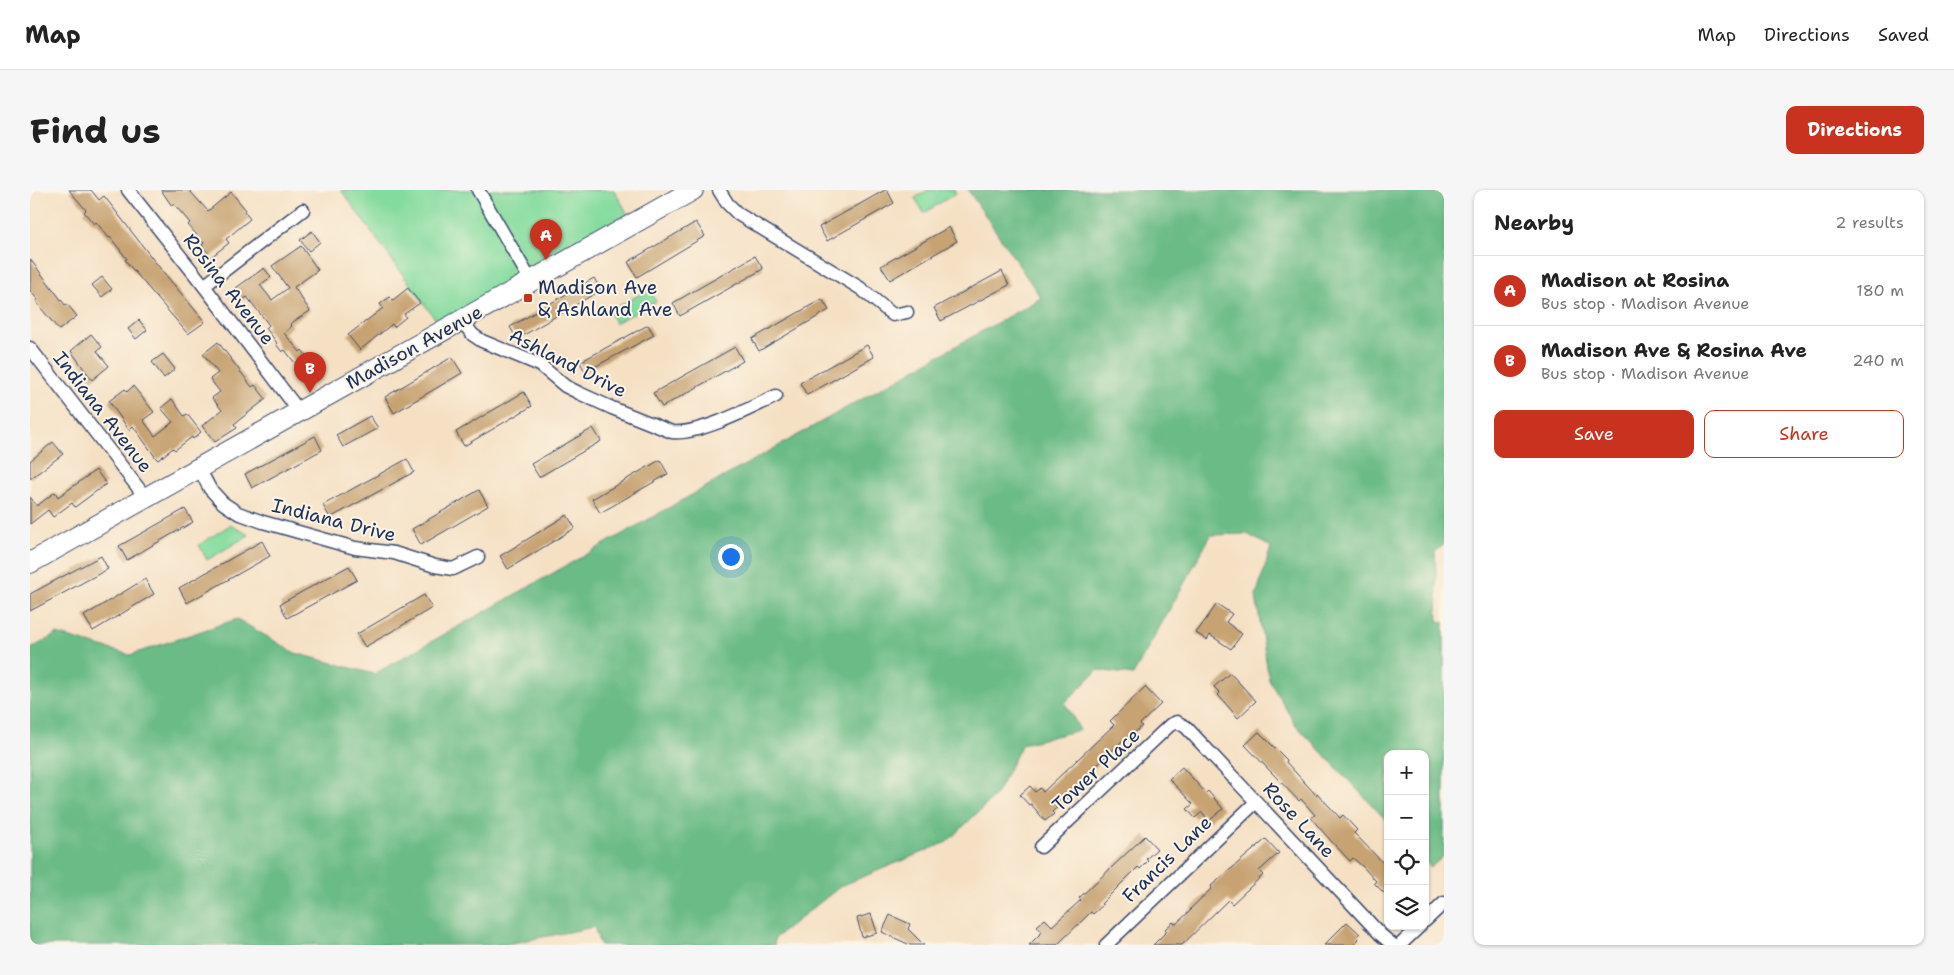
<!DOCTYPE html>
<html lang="en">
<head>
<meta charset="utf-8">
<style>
	:root { --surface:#fff; --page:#f6f6f6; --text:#222; --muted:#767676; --line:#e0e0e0; --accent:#c8321e }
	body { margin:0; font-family:"Shantell Sans",sans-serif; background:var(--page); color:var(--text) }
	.controls { position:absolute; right:15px; bottom:15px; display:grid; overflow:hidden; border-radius:10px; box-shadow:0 1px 4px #0004 }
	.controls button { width:45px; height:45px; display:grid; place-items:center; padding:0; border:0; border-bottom:1px solid var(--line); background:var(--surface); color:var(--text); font:25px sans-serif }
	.you { position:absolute; left:700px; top:366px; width:18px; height:18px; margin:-12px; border:4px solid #fff; border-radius:50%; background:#1a73e8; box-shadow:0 0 0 8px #1a73e833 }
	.badge { display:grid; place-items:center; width:32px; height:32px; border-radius:50%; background:var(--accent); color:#fff; font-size:16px; font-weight:700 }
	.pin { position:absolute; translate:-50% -41px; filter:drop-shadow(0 1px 2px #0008) }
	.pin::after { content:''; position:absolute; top:26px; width:18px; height:15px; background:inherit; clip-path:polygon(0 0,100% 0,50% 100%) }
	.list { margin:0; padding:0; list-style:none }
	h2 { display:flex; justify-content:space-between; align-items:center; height:65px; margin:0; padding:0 20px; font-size:21px }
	h2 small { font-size:16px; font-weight:400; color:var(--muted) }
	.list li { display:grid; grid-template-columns:32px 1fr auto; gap:15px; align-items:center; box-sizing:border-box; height:70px; padding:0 20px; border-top:1px solid var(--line) }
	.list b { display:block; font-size:19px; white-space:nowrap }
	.list p { margin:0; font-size:16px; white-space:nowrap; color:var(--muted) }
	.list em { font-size:16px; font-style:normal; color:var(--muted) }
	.actions { display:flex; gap:10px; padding:15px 20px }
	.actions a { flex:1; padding:11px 0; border:1px solid var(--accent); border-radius:10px; text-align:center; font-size:18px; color:var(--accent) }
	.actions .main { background:var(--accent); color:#fff }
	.icon { flex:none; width:28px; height:28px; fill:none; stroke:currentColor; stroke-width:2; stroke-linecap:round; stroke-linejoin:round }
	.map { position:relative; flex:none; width:1414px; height:755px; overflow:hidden; border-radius:10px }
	header { display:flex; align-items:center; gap:30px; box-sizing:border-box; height:70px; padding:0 25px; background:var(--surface); border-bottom:1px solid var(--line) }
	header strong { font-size:24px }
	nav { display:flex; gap:28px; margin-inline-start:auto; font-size:18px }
	.intro { display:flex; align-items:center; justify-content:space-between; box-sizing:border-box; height:120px; padding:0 30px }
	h1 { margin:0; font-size:35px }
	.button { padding:12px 22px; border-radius:10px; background:var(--accent); color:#fff; font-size:18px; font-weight:700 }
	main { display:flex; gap:30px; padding:0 30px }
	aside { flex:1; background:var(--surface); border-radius:10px; box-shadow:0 1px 4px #0004 }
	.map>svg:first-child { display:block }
	.green { fill:#84db9e; stroke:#50857e }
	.forest { fill:#6bbb85; stroke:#437572 }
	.building { fill:#c7a373 }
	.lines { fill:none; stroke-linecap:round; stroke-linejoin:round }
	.street-casing { stroke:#3c4a6d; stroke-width:15 }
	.primary-casing { stroke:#3c4a6d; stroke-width:22 }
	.street { stroke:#fff; stroke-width:12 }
	.primary { stroke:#fff; stroke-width:20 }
	.poi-dot { fill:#c8321e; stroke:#fcf5e5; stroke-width:2 }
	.labels { text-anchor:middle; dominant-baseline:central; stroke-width:4; stroke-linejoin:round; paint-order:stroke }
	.poi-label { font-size:19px; fill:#1b2f5e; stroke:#fcf5e5; text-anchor:start }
	.street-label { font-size:19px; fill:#1b2f5e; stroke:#fcf5e5 }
</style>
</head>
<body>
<header>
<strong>Map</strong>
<nav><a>Map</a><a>Directions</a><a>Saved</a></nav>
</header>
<div class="intro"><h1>Find us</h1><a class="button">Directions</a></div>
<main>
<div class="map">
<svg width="1414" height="755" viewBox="0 0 1414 755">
	<rect width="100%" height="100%" fill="#fcf5e5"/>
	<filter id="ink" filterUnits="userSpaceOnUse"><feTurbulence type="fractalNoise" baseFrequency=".02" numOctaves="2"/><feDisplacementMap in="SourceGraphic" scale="10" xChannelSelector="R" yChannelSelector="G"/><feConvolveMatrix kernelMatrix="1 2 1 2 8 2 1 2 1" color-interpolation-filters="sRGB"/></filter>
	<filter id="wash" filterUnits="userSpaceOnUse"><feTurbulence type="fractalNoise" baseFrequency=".0096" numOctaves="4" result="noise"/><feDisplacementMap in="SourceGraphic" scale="20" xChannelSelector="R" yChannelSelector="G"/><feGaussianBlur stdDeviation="1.12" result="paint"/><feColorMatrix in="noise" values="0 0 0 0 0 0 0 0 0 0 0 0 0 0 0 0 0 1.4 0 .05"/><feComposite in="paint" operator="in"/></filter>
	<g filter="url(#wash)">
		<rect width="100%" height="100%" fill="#f5e0c4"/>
		<g class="green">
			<polygon points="311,0 584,0 599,26 409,134"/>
			<polygon points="898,0 924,0 926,3 894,23 885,8"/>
			<polygon points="620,99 626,112 585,133 579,121"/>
			<polygon points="200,335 219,345 177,370 169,355"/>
		</g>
		<polygon class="forest" points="938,0 1414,0 1414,355 1405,361 1408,431 1414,432 1414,666 1401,677 1395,671 1395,564 1358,564 1358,632 1265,534 1239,490 1226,406 1241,357 1217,344 1181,345 1103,485 1068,480 1035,513 1050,540 992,554 966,605 917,652 811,696 745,748 744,755 570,755 564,737 472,755 0,755 0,459 27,444 100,465 207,429 265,463 344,484 1011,108"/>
		<g id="blocks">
			<g class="building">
				<polygon points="39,0 61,0 69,10 74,6 125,72 175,132 158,144 104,81 95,70 97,69 80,47 79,48 66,32 64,34 54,22 56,20"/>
				<polygon points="131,0 159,0 178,21 201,2 216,20 214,21 220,29 196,49 199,53 181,67 172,55 174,53 158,35 160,33 144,14 142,16"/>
				<polygon points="855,0 857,0 864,13 797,51 789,37"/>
				<polygon points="666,32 675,46 607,87 598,72"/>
				<polygon points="919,37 927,51 860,90 851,76"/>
				<polygon points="282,41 290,52 279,61 270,50"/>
				<polygon points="271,56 288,80 264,97 280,121 260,134 262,136 254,143 270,162 272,160 289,182 278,190 255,160 252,162 246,154 247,153 236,138 239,135 217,107 211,111 203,100 234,78 241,87 230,95 242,110 258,98 242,76"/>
				<polygon points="725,66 733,79 650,126 643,113"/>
				<polygon points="0,69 35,115 37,114 47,126 29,140 10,117 6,111 8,110 0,101"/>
				<polygon points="972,81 979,95 911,131 904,118"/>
				<polygon points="72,87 82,99 72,107 62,95"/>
				<polygon points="564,88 571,100 487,149 480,137"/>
				<polygon points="378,98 390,113 374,124 376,127 364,137 362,134 330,160 318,145 353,118 350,114 360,107 363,110"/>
				<polygon points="792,109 799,120 729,161 722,149"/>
				<polygon points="109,130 117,140 106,149 98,139"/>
				<polygon points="618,135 624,145 555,182 550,172"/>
				<polygon points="61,144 72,157 67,161 79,176 62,190 41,161"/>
				<polygon points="188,152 222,197 225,195 236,209 204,234 207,238 185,252 172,236 192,220 182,208 190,202 180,189 188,183 173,164"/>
				<polygon points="837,155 844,167 777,205 770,193"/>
				<polygon points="705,157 713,171 632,217 623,203"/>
				<polygon points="133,164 145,179 134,188 122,172"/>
				<polygon points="422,167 432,183 364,223 355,207"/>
				<polygon points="103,196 124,222 113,230 125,246 143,232 131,218 142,209 154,226 157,224 171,242 163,249 162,247 145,260 143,258 128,270 126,268 103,236 99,240 79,211 95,199 97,202"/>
				<polygon points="494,202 502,216 434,256 426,242"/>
				<polygon points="340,226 348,238 313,257 306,245"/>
				<polygon points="563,238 571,251 509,287 501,274"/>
				<polygon points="285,246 292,260 222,298 215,284"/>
				<polygon points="23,252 33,264 0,289 0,271"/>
				<polygon points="377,269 384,282 300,328 293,315"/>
				<polygon points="630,270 638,284 570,323 562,309"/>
				<polygon points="66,280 76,294 45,317 42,313 23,327 18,320 0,334 0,307 7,316 25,302 28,307"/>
				<polygon points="449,300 458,316 391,355 382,339"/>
				<polygon points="155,319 163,332 97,370 89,356"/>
				<polygon points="537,325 545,338 478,379 470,366"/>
				<polygon points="232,351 240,366 157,413 149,398"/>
				<polygon points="71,366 78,379 0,421 0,404"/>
				<polygon points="319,376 327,390 257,428 250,414"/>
				<polygon points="115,389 124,404 63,441 54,426"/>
				<polygon points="394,405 402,418 335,457 327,444"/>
				<polygon points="1187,414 1202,424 1196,432 1212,444 1201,459 1180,445 1177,450 1166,443"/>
				<polygon points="1200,483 1226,511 1208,528 1188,505 1190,503 1184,497"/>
				<polygon points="1115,497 1131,514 1110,534 1112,536 1101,546 1099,545 1097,549 1096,547 1049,593 1052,595 1022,622 1024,624 1015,631 1001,614 999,615 990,605 1000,596 1005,602 1010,598 1013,602 1084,535 1080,531"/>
				<polygon points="1229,542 1257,570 1256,572 1286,605 1287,603 1310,628 1313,625 1327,640 1324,643 1358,678 1358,707 1344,693 1346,691 1333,677 1323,668 1320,671 1300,650 1281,628 1285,625 1271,609 1269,611 1215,555"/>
				<polygon points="1152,577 1176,603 1178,601 1193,619 1179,631 1172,622 1165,628 1157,619 1163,614 1139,589"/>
				<polygon points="1115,646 1127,659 1116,669 1118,671 1110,679 1108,677 1071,714 1073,715 1063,724 1061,722 1027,755 999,755 1012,742 1007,736 1015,729 1022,736 1051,710 1049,708"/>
				<polygon points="1236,649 1249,663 1229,681 1233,685 1202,714 1198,710 1152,755 1123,755 1137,741 1135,739 1143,732 1146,734 1161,720 1160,719 1182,698 1181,696"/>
				<polygon points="841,724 847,743 832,747 827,728"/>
				<polygon points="860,725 880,734 878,739 894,755 880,755 852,742"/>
				<polygon points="1317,732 1330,744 1327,747 1329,749 1323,755 1294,755"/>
			</g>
		</g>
	</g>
	<g filter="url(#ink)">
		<use href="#blocks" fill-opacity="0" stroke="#3c4a6d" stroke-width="1"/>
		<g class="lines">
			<defs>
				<g id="street">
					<polyline points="98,0 174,96 269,221"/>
					<polyline points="448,0 501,91"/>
					<polyline points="689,0 697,13 708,24 830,98 863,125 877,122"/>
					<polyline points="174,96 273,20"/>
					<path d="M 431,130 L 443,145 L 452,151 L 510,175 L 535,196 L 549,203 L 582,218 L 642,242 C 669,245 721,218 746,206"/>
					<polyline points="0,158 116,308"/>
					<polyline points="169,278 180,299 193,313 208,323 233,332 325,358 364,363 405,376 423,379 448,367"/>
					<polyline points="1011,657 1140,535 1147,532 1156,537 1351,745 1363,755"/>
					<polyline points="1395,731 1414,713"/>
					<polyline points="1076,755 1226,612"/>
					<polyline points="1370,755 1390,736"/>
				</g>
				<polyline id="primary" points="0,373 663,0"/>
			</defs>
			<use href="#street" class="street-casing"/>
			<use href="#primary" class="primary-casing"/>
			<use href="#street" class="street"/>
			<use href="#primary" class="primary"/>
		</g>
	</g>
	<rect class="poi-dot" x="493" y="103" width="10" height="10" rx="2.5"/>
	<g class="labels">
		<g class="poi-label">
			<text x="508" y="97">Madison Ave<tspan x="508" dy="22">&amp; Ashland Ave</tspan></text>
		</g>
		<g class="street-label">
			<text transform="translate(199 99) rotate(52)">Rosina Avenue</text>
			<text transform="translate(384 157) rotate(-29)">Madison Avenue</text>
			<text transform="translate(538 173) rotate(27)">Ashland Drive</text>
			<text transform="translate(73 222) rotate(52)">Indiana Avenue</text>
			<text transform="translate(304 330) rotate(14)">Indiana Drive</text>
			<text transform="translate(1066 580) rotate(-43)">Tower Place</text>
			<text transform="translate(1269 630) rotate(47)">Rose Lane</text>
			<text transform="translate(1137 669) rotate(-44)">Francis Lane</text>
		</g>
	</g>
</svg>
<div class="controls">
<button>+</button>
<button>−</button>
<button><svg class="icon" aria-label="locate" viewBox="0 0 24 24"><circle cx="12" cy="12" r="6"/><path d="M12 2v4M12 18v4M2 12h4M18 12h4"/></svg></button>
<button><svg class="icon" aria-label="layers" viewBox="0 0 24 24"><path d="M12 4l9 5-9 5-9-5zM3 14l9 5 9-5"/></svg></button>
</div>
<div class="you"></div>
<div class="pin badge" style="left:516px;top:70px">A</div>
<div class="pin badge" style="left:280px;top:203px">B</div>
</div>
<aside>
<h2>Nearby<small>2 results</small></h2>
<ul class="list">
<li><span class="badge">A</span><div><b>Madison at Rosina</b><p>Bus stop · Madison Avenue</p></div><em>180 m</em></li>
<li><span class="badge">B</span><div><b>Madison Ave &amp; Rosina Ave</b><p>Bus stop · Madison Avenue</p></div><em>240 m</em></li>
</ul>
<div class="actions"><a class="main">Save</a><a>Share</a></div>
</aside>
</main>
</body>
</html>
